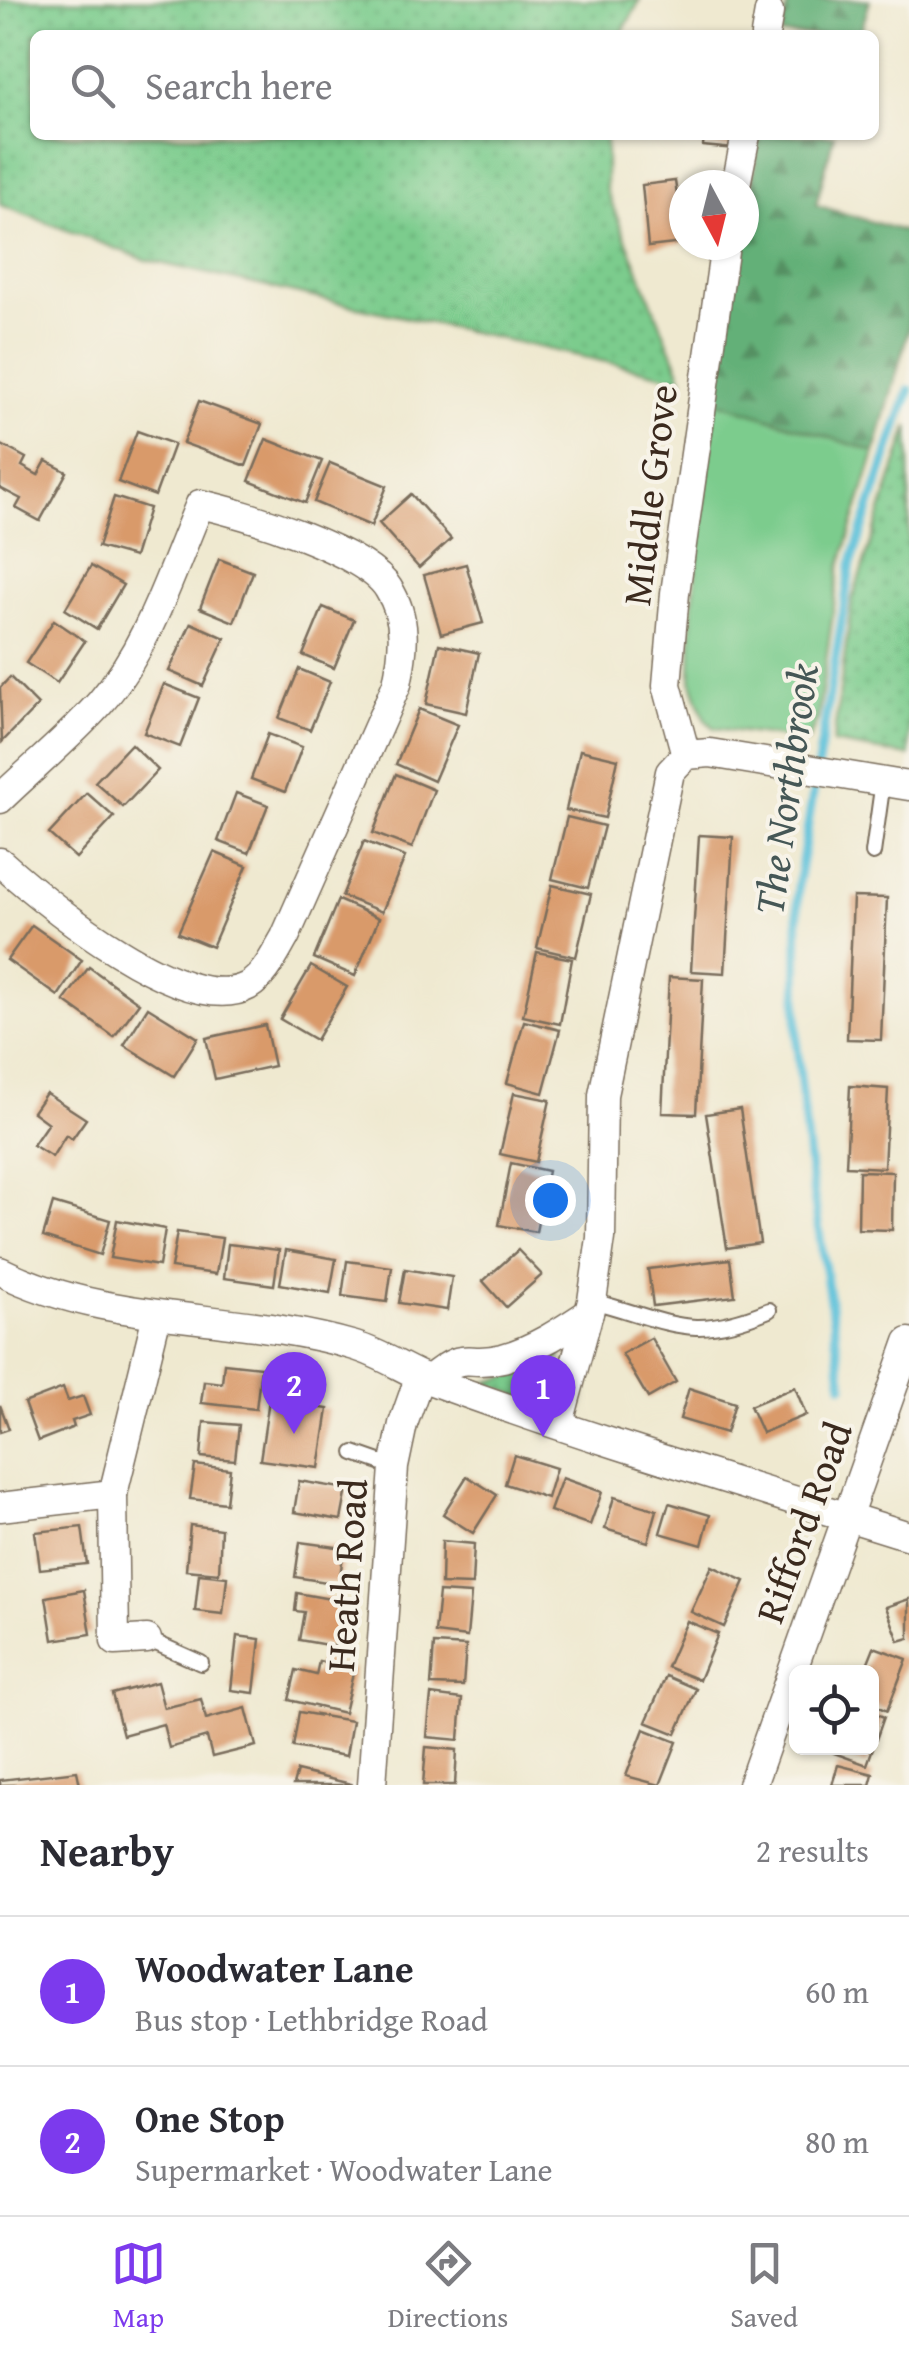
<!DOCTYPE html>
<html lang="en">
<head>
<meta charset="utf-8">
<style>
	:root { --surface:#fff; --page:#f7f7f7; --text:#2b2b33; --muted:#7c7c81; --line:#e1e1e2; --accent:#7c3aed }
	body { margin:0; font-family:"Gentium Book Plus",serif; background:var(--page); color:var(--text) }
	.controls { position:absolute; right:30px; bottom:30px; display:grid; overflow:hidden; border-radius:15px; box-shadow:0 2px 8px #0004 }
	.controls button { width:90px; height:90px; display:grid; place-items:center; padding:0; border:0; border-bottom:2px solid var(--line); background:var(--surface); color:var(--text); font:50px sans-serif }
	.compass { position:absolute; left:669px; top:170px; width:90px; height:90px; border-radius:50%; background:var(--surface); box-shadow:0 2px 8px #0004; rotate:173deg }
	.you { position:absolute; left:550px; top:1200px; width:35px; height:35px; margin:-25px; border:8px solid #fff; border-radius:50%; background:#1a73e8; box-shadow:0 0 0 15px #1a73e833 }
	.badge { display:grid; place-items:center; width:65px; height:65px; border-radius:50%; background:var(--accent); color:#fff; font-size:32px; font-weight:700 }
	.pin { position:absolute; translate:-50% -82px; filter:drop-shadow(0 2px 5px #0008) }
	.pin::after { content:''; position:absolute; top:52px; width:35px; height:30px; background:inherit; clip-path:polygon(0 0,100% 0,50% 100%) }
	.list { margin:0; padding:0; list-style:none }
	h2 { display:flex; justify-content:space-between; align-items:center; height:130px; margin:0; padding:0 40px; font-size:42px }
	h2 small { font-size:32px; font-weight:400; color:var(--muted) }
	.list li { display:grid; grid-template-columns:65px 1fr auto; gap:30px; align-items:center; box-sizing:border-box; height:150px; padding:0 40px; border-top:2px solid var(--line) }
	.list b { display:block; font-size:38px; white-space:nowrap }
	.list p { margin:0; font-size:32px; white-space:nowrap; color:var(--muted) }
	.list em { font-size:32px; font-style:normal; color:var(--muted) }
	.icon { flex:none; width:55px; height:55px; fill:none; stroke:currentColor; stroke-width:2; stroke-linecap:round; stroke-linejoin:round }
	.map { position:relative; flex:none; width:909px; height:1785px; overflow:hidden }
	.search { position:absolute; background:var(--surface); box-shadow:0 2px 8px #0004; left:30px; right:30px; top:30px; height:110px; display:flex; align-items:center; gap:25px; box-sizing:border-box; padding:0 35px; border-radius:15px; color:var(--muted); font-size:38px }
	.sheet { height:430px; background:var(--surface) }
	nav { display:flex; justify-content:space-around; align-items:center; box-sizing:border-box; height:140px; border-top:2px solid var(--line); background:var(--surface); font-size:28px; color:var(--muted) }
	nav a { display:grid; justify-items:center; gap:5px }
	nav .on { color:var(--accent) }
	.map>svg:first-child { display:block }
	.grass { fill:url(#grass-dots); stroke:#5b7b56; stroke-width:2.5 }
	.forest { fill:url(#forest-firs); stroke:#506d4b; stroke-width:2.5 }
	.green { fill:#7bcc8d; stroke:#5b7b56; stroke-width:2.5 }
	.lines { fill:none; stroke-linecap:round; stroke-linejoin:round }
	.stream { stroke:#5cc1da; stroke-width:9 }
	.building { fill:#d99a6a }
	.service-casing { stroke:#7a6d5c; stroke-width:18 }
	.minor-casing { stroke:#7a6d5c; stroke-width:31 }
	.service { stroke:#fff; stroke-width:14 }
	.minor { stroke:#fff; stroke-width:28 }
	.labels { text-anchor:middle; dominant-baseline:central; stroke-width:8; stroke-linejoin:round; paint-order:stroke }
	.street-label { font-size:40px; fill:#3b2a1e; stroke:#f7f3e8 }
	.water-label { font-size:42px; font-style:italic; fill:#455756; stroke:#f7f3e8 }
</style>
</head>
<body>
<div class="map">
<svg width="909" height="1785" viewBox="0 0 909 1785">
	<defs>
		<pattern id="grass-dots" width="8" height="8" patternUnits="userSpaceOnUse" patternTransform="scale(2.5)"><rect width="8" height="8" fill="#7bcc8d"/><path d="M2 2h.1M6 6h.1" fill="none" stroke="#6baf79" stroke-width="1.8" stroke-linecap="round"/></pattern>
		<pattern id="forest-firs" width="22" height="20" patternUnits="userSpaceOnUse" patternTransform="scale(2.5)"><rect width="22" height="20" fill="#64b078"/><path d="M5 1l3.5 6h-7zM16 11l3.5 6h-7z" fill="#548f62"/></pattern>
	</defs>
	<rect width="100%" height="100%" fill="#f7f3e8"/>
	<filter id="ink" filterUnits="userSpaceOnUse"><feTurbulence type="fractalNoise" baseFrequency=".01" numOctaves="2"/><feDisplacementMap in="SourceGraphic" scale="20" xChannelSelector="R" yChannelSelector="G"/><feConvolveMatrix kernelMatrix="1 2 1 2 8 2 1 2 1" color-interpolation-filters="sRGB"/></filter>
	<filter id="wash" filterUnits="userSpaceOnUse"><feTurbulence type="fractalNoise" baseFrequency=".0048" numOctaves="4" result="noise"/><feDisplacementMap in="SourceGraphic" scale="40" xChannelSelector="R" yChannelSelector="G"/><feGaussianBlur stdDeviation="2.25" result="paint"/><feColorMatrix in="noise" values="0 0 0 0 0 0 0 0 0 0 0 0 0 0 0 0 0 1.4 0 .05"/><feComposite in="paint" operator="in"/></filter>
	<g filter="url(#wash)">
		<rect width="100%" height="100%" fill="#efe9d0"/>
		<g class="grass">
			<polygon points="0,0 640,0 621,35 35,35 35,135 606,135 606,190 683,379 146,260 0,205"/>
			<polygon points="909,426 909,756 833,743 852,600"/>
			<polygon points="563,1349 547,1406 486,1383 528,1370"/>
		</g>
		<g class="forest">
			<polygon points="789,0 870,0 860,35 781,35"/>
			<polygon points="760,135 834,135 816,205 909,233 909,328 875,452 715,401"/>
		</g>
		<polygon class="green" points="715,401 875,452 839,570 818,718 808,741 715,728 705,720 691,680 692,612"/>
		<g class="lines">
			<polyline class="stream" points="843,1385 810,1172 797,1046 798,885 851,564 909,390"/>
		</g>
		<g id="blocks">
			<g class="building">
				<polygon points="704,135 736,135 735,149 703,146"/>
				<polygon points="675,181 678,203 684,202 683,243 648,247 642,185"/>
				<polygon points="199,401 262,424 246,466 183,443"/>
				<polygon points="137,431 174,444 155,496 118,482"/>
				<polygon points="266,439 322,461 305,503 249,481"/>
				<polygon points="0,444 26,458 22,466 38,475 46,461 67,472 40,521 16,508 21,499 0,488"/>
				<polygon points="330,463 387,486 371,526 314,502"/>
				<polygon points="411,494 451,539 419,568 379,523"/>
				<polygon points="114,497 149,508 134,557 98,547"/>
				<polygon points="219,559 253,572 234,622 200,608"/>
				<polygon points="466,564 483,623 441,634 424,575"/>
				<polygon points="91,566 123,585 97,629 65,609"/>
				<polygon points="323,607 354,620 334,668 303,655"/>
				<polygon points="54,620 85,641 57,683 26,663"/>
				<polygon points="191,623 225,638 203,686 169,671"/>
				<polygon points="439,644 479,653 466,713 426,704"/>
				<polygon points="299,669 330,682 310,730 279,718"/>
				<polygon points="10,677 38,705 2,742 0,688"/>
				<polygon points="164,684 199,698 180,747 144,733"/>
				<polygon points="419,709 458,725 434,781 396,764"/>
				<polygon points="268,734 302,747 285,792 251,779"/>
				<polygon points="131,744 158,770 123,807 95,782"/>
				<polygon points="580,750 618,759 605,818 566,810"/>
				<polygon points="396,774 434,790 412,848 373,833"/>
				<polygon points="87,793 114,817 76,858 49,834"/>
				<polygon points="236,793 268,805 249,853 218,841"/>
				<polygon points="567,817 604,826 588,888 552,879"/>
				<polygon points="699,835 733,837 725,973 691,971"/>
				<polygon points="364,841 405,857 382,912 342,896"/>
				<polygon points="214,852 247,866 212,947 178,933"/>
				<polygon points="552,885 591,894 576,957 537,948"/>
				<polygon points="853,897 887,898 881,1040 847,1039"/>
				<polygon points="338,900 379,918 355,976 314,958"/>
				<polygon points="32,925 82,960 58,996 7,960"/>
				<polygon points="537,952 572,959 560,1024 523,1016"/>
				<polygon points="311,966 347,987 316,1040 280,1019"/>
				<polygon points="89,967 139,1003 114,1037 64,1001"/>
				<polygon points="669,977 703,979 696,1114 662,1113"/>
				<polygon points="148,1007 198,1038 174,1076 124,1045"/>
				<polygon points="524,1021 560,1030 543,1093 507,1083"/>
				<polygon points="265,1025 274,1066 215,1079 206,1038"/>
				<polygon points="850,1086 888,1089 884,1168 846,1166"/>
				<polygon points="46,1093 86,1119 72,1139 66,1135 52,1157 33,1145 48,1123 33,1112"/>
				<polygon points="514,1093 550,1100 536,1162 500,1154"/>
				<polygon points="740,1109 760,1243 727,1248 706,1114"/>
				<polygon points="511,1163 548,1171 536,1232 499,1225"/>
				<polygon points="859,1171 893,1172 892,1230 858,1229"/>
				<polygon points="53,1203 110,1220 100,1255 43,1237"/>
				<polygon points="117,1220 165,1229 159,1266 110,1258"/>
				<polygon points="177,1232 222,1238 216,1274 171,1268"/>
				<polygon points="228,1244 279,1250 274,1285 224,1278"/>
				<polygon points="286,1250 336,1259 330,1293 280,1284"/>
				<polygon points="518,1250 542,1275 506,1307 483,1281"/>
				<polygon points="730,1259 735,1296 653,1306 648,1269"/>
				<polygon points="347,1261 392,1267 387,1302 342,1296"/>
				<polygon points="405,1269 452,1277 447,1310 399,1303"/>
				<polygon points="651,1338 676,1382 648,1398 622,1354"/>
				<polygon points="224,1363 261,1367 256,1409 201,1403 204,1381 222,1383"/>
				<polygon points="271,1386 310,1392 308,1406 328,1409 319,1468 260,1460"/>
				<polygon points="795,1387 806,1415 762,1433 750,1406"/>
				<polygon points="63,1388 68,1401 83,1396 90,1415 72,1421 74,1427 38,1441 24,1403"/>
				<polygon points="689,1388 735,1403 726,1433 680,1419"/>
				<polygon points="0,1405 9,1429 0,1432"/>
				<polygon points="204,1422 239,1425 235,1460 201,1457"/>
				<polygon points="514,1455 556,1468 547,1498 505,1484"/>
				<polygon points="195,1465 230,1469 226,1503 190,1499"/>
				<polygon points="467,1476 497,1495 473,1533 443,1514"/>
				<polygon points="562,1478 602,1492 590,1525 550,1511"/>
				<polygon points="299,1481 347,1489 341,1520 294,1512"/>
				<polygon points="614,1497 657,1510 648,1542 605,1529"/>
				<polygon points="669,1503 710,1515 702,1545 660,1533"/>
				<polygon points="190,1525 221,1529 219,1573 186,1570"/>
				<polygon points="82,1527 87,1564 40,1569 35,1532"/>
				<polygon points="442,1541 474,1544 472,1585 441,1584"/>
				<polygon points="300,1542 344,1548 339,1584 295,1577"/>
				<polygon points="712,1566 745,1581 724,1627 691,1612"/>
				<polygon points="199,1574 227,1577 223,1614 195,1611"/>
				<polygon points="84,1590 91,1634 53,1640 46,1597"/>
				<polygon points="439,1592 471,1594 467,1637 435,1633"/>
				<polygon points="297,1593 347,1602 339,1647 299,1640 304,1612 295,1611"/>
				<polygon points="909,1599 909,1638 899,1641 886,1607"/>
				<polygon points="687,1621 718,1634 699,1680 667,1667"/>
				<polygon points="237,1636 260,1639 254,1693 231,1690"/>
				<polygon points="434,1644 466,1646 463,1686 431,1685"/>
				<polygon points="874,1647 907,1659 887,1711 872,1704 872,1672 864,1672"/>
				<polygon points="319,1661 354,1669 344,1713 289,1700 296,1670 316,1675"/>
				<polygon points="666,1676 696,1689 676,1734 646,1722"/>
				<polygon points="157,1682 164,1708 201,1699 206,1719 246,1708 256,1746 212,1757 207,1737 169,1748 163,1724 123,1735 112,1694"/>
				<polygon points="431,1695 462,1699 459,1740 427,1737"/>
				<polygon points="299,1712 352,1721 346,1756 293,1747"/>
				<polygon points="872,1712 884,1717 867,1765 834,1753 836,1748 872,1748"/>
				<polygon points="644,1729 677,1742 660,1785 626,1776"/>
				<polygon points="426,1747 457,1750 455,1785 423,1785"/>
				<polygon points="838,1765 873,1774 870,1785 832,1785"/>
				<polygon points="77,1771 80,1785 0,1785 0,1780"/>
				<polygon points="297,1771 351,1784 350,1785 293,1785"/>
			</g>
		</g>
	</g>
	<g filter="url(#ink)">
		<use href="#blocks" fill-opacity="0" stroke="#7a6d5c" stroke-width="2.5"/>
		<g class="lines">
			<defs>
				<g id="service">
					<polyline points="873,853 883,781"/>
					<path d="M 592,1301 C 670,1321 689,1343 769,1310"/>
					<polyline points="354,1453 394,1467"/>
					<polyline points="147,1639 201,1663"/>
				</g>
				<g id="minor">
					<polyline points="765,35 769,12"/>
					<polyline points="736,185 746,135"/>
					<polyline points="686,755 667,685 675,593 725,245"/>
					<path d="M 0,799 C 33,767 70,737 100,703 C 149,646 171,572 200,504 C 243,513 366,551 388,588 C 408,619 404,650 397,684 L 285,937 C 275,954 265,976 248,986 C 186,1019 46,903 0,862"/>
					<path d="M 0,1271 C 111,1327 238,1311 355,1346 C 382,1354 406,1371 432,1381 C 589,1439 750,1486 909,1536"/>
					<path d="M 429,1380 C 468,1347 464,1368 503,1358 C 535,1349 562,1331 589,1313"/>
					<polyline points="559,1423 592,1301 601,1238 603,1095 670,772 686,755 710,753 909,786"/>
					<polyline points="0,1507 113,1494"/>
					<polyline points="147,1639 115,1641 113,1494 157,1315"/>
					<polyline points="372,1785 394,1467 403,1424 420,1376"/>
					<polyline points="752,1785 909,1342"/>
				</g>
			</defs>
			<use href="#service" class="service-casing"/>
			<use href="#minor" class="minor-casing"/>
			<use href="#service" class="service"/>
			<use href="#minor" class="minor"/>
		</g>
	</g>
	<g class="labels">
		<g class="street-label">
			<text transform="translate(649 495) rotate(-83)">Middle Grove</text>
			<text transform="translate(803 1522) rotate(-70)">Rifford Road</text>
			<text transform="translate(346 1575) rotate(-86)">Heath Road</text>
		</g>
		<g class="water-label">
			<text transform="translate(785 789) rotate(-82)">The Northbrook</text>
		</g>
	</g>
</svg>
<div class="controls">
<button><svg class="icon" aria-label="locate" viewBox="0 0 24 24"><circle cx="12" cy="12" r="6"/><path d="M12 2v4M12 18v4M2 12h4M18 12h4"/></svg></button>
</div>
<svg class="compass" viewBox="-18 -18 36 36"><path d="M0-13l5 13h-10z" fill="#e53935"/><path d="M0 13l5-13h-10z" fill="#7c7c81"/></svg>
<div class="you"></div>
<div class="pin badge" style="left:543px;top:1437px">1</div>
<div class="pin badge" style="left:294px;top:1434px">2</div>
<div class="search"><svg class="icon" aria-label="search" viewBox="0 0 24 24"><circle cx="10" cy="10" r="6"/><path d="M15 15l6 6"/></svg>Search here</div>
</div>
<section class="sheet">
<h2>Nearby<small>2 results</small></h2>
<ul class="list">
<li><span class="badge">1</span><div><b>Woodwater Lane</b><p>Bus stop · Lethbridge Road</p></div><em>60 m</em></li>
<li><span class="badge">2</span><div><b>One Stop</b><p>Supermarket · Woodwater Lane</p></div><em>80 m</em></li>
</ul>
</section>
<nav>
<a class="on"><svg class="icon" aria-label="map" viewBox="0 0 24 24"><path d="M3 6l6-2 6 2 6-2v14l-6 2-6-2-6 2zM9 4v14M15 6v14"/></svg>Map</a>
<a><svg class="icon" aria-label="directions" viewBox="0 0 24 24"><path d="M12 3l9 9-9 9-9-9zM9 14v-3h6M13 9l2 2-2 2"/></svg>Directions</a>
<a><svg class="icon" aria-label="saved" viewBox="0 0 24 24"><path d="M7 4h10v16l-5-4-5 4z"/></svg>Saved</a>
</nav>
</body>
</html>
